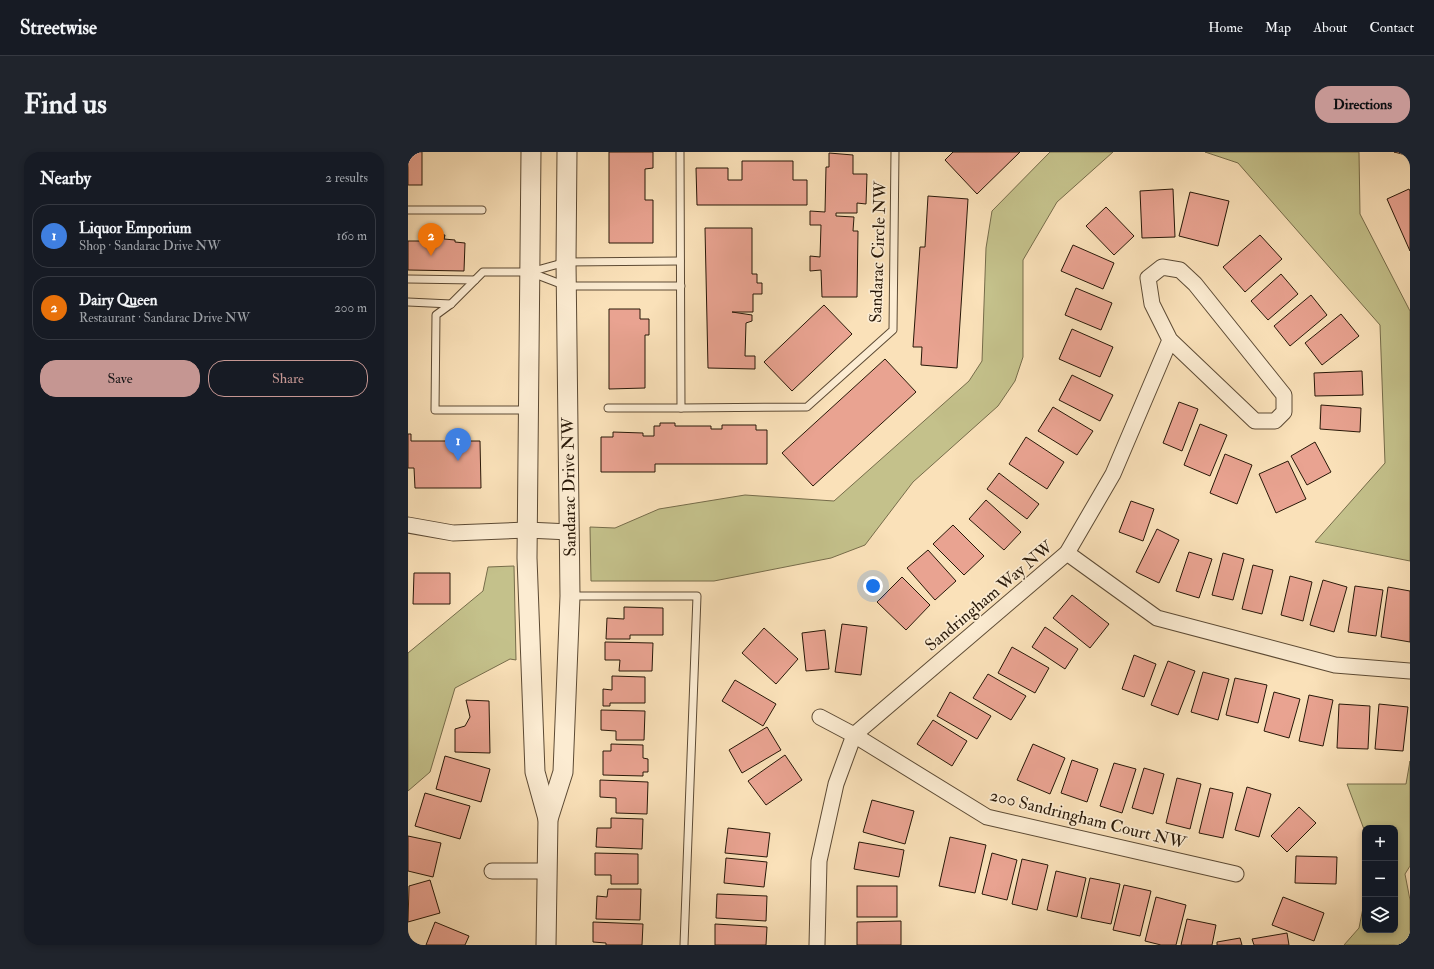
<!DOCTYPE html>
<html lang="en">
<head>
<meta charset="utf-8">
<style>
	:root { --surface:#171b24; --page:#20242c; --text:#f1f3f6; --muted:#9ea1a6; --line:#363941; --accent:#c59692 }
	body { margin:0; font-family:"IM FELL Double Pica",serif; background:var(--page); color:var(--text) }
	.controls { position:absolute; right:12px; bottom:12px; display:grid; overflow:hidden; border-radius:8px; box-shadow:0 2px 6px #0003 }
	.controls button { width:36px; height:36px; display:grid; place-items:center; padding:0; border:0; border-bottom:1px solid var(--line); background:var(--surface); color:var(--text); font:20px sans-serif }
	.you { position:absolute; left:465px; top:434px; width:14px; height:14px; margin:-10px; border:3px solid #fff; border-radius:50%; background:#1a73e8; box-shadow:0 0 0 6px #1a73e833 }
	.badge { display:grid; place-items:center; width:26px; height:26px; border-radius:50%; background:var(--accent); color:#fff; font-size:13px; font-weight:700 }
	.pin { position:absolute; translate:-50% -33px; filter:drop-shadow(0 1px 2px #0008) }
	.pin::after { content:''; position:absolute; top:21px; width:14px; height:12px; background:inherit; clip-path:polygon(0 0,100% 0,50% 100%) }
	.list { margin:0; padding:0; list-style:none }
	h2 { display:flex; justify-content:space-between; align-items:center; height:52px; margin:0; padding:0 16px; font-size:17px }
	h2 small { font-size:13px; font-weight:400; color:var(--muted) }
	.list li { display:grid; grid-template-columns:26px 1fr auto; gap:12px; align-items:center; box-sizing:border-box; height:64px; margin:0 8px 8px; padding:0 8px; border:1px solid var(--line); border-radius:16px }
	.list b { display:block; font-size:15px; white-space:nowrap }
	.list p { margin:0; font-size:13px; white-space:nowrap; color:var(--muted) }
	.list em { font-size:13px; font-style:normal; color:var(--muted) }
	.actions { display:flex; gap:8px; padding:12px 16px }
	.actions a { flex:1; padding:9px 0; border:1px solid var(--accent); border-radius:16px; text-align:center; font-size:14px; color:var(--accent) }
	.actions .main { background:var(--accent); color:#111 }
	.icon { flex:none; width:22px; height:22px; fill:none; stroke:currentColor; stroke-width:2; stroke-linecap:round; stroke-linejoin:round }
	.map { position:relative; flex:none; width:1002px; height:793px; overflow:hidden; border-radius:16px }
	header { display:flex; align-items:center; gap:24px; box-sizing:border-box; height:56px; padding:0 20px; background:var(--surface); border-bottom:1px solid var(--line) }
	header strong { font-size:19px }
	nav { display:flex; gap:22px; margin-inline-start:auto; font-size:14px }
	.intro { display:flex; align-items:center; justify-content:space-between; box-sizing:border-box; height:96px; padding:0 24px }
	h1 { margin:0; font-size:28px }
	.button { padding:10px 18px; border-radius:16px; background:var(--accent); color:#111; font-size:14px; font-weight:700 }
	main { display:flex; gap:24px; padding:0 24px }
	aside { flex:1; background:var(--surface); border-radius:16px; box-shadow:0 2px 6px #0003 }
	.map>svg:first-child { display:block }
	.green { fill:#c4c18b; stroke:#766c4a }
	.building { fill:#e9a391; stroke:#281808 }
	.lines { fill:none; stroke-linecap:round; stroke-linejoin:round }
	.service-casing { stroke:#5c4a34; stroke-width:9 }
	.minor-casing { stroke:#5c4a34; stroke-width:17 }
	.tertiary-casing { stroke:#5c4a34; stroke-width:21 }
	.service { stroke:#fcecd2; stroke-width:7 }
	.minor { stroke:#fcecd2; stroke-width:15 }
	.tertiary { stroke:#fcecd2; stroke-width:19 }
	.labels { text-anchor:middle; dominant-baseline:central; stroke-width:3.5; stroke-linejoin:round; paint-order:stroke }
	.street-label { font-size:17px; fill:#281808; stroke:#fcecd2 }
</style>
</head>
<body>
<header>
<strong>Streetwise</strong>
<nav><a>Home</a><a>Map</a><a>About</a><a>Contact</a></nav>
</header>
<div class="intro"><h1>Find us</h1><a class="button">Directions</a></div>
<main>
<aside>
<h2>Nearby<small>2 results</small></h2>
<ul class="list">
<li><span class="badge" style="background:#3f7fe0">1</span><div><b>Liquor Emporium</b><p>Shop · Sandarac Drive NW</p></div><em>160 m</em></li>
<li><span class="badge" style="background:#e8710a">2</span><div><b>Dairy Queen</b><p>Restaurant · Sandarac Drive NW</p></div><em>200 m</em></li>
</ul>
<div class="actions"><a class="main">Save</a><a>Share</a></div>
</aside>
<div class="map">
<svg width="1002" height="793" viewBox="0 0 1002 793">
	<rect width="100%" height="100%" fill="#fae1b9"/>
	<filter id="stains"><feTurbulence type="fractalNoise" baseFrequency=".005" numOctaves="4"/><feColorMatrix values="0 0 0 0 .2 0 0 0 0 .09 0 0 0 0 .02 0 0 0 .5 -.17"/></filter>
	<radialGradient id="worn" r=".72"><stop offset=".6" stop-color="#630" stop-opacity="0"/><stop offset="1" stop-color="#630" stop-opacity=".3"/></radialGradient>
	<g class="green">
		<polygon points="642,0 705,0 649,50 615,108 615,205 607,229 590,254 505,330 457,393 423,406 306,429 183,429 182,375 207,376 251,357 337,343 426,349 561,229 574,209 578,96 584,59"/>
		<polygon points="797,0 951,0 952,62 1002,159 1002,409 907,390 977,311 972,173 830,11"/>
		<polygon points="106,414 108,508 102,507 47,536 22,620 0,639 0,501 75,439 80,415"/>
		<polygon points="1002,609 1002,714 997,722 1002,748 1002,793 936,793 951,776 957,746 957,778 987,778 987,676 957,676 957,680 939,632 998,632"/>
	</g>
	<g class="building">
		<rect x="0" y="0" width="14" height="33"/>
		<polygon points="201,0 245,0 245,16 237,17 237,48 245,48 245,91 201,91"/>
		<polygon points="545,0 612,0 569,42 537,8"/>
		<polygon points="986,0 1002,0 1002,4"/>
		<polygon points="421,1 445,3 445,22 459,22 458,52 449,51 449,61 428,61 428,64 446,65 445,79 450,79 449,145 414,145 413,118 402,119 402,104 412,105 413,73 402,73 402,59 417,60 418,15 421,15"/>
		<polygon points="334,9 385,9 385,28 399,28 399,53 289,53 288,16 320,16 320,28 334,28"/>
		<polygon points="765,37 767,85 734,86 732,39"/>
		<polygon points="1001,37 1002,39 1002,99 979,47"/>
		<polygon points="782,40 821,49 810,94 771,84"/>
		<polygon points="520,44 560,47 549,216 513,213 514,195 505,195 512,95 517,95"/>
		<polygon points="698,55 726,84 706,103 678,74"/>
		<polygon points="297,76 344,76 344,122 349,122 349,131 354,131 354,142 345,142 345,160 324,160 344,163 344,169 338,171 337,204 347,204 347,217 300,216"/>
		<polygon points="26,83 37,83 36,87 47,88 47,90 57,91 56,119 0,118 0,89 26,89"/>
		<polygon points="852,83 874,107 837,140 815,115"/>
		<polygon points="665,93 706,111 695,137 653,119"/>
		<polygon points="873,122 890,142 860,168 843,149"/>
		<polygon points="668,136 704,151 693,178 657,163"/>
		<polygon points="903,143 919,163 882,194 866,174"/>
		<polygon points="416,153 444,182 384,239 356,210"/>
		<polygon points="201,157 232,157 232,167 241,167 241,183 237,183 237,236 201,237"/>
		<polygon points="933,162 951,184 914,213 897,191"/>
		<polygon points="664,177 705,195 692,225 651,207"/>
		<polygon points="477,207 508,240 405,334 374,301"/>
		<polygon points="954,219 955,243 907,244 906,221"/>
		<polygon points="664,223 705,243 692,269 651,248"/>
		<polygon points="771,250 790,257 774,299 755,291"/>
		<polygon points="913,253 953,256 952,280 912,277"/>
		<polygon points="645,255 685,279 669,303 630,279"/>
		<polygon points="252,271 267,271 267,274 303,274 303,277 314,277 314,273 348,273 348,278 359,278 359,312 247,312 247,320 193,320 193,285 205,285 205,280 235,281 235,284 246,284 246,274 252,274"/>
		<polygon points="792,272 819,283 802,324 776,313"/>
		<polygon points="0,282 3,282 3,289 72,289 73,336 7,336 6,316 0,316"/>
		<polygon points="618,285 656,310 639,337 601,312"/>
		<polygon points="907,290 923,320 899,333 883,304"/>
		<polygon points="817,302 844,313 829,352 802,341"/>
		<polygon points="880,309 898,347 868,361 851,322"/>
		<polygon points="591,321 631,352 619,367 579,337"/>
		<polygon points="578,348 613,380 596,398 561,367"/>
		<polygon points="723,349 746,357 735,389 711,380"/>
		<polygon points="545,373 576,404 556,423 525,392"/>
		<polygon points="749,377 771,388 751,431 728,420"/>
		<polygon points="520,398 548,429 527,448 499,416"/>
		<polygon points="781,400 804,407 791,446 768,439"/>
		<polygon points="815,401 836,407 825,448 804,443"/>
		<polygon points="845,413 865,418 854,462 834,457"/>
		<polygon points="6,421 42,421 42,452 5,452"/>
		<polygon points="882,424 904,430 895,469 873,463"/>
		<polygon points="494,425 522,453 498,478 469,450"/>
		<polygon points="915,428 939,435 926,480 902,473"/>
		<polygon points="947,434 975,438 968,484 940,480"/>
		<polygon points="980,435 1002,439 1002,490 973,485"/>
		<polygon points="664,443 701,472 682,496 645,466"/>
		<polygon points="216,455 255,456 255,483 222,483 222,487 198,487 199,466 216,467"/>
		<polygon points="434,472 459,475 453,523 427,520"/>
		<polygon points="637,475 670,497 657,517 624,495"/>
		<polygon points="356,476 390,507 368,532 334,501"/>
		<polygon points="417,478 421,517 398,519 394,481"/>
		<polygon points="197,490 245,491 244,519 211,519 212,508 197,508"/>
		<polygon points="604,495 641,516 627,541 590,521"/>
		<polygon points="726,503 748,512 736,545 714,537"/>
		<polygon points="760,509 787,519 770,563 743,553"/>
		<polygon points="795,520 821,527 810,568 783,560"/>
		<polygon points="580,522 618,544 603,568 565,546"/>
		<polygon points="204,524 237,525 237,551 202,551 202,554 195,554 195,537 204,538"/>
		<polygon points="827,526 859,533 850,571 818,563"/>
		<polygon points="327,528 368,552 355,574 314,549"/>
		<polygon points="542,540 583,564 569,587 529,564"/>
		<polygon points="866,540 892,547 881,586 856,579"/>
		<polygon points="901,543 925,548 915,594 891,589"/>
		<polygon points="58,548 81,549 82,601 47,600 47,577 57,574 62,565"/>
		<polygon points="931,552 962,554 960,597 929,596"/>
		<polygon points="971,552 1000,555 995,599 967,597"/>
		<polygon points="193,558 237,559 236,588 208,588 208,579 193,578"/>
		<polygon points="525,568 559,589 544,614 509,592"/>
		<polygon points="359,575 373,598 334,621 321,598"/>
		<polygon points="203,592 235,593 235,606 240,607 240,620 235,620 235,624 195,623 195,599 203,599"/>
		<polygon points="625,592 657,606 642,642 609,628"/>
		<polygon points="377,603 394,628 358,653 340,629"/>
		<polygon points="37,604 82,617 73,650 28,637"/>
		<polygon points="664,608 690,617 679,650 653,641"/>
		<polygon points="706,611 728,617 714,661 692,654"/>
		<polygon points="736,616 756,622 745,662 724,656"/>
		<polygon points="769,626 793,632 782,677 758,671"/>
		<polygon points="192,628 240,630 239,662 208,661 208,646 192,645"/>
		<polygon points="839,635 863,642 851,685 827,678"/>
		<polygon points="802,636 825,641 815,686 791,681"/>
		<polygon points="17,641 62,654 52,687 7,674"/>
		<polygon points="464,648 506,659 497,692 455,680"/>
		<polygon points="891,655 908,671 879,700 863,684"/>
		<polygon points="203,666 235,667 234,697 188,695 189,676 203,676"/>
		<polygon points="320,676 362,681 359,705 317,701"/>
		<polygon points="0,684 33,691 25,725 0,719"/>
		<polygon points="542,685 578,693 567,741 531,734"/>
		<polygon points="451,690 496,698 491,725 446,717"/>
		<polygon points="187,701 230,702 230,732 203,732 203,723 187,723"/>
		<polygon points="584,701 609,708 599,748 574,742"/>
		<polygon points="888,704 929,705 928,732 887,731"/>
		<polygon points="318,706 359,710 356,735 316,731"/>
		<polygon points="614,707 640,713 629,758 604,752"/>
		<polygon points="648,719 678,726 669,765 639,758"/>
		<polygon points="682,726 712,732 703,772 673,766"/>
		<polygon points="22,728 32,761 0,770 1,734"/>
		<polygon points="716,733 743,739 732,784 705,778"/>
		<rect x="449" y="734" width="40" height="31"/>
		<polygon points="200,737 233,737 232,768 188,767 189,744 199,745"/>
		<polygon points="309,742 359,744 358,769 308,766"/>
		<polygon points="748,745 778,753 768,793 753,793 737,789"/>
		<polygon points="875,745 916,761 906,789 864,773"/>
		<polygon points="779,767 808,773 804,793 773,793"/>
		<polygon points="493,769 493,793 449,793 449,770"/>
		<polygon points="27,770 61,784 57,793 18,793"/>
		<polygon points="185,770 235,772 234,793 198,793 198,791 185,790"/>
		<polygon points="307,772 359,775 358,793 307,793"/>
		<polygon points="879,781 881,793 846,793 844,787"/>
		<polygon points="832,786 834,793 809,793 809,790"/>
	</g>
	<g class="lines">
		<defs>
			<g id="service">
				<polyline points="272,0 273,256 399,255 485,178 487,0"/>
				<polyline points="0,58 74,58"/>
				<polyline points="124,121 158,134 273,134"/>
				<polyline points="0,127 67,128"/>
				<polyline points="0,150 43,152"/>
				<polyline points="200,256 273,256"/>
				<polyline points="120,258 27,258 28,163 43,152 75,120 122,120 158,110 272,109"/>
				<polyline points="163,444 289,444 276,793"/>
			</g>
			<g id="minor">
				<polyline points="0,373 45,381 119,378 162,380"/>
				<polyline points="659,401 749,466 927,513 1002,519"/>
				<polyline points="412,565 446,583 579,665 828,722"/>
				<polyline points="84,719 139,719"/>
				<polyline points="409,793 411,709 428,632 446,583 659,401 705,322 762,188 847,269 867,269 876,260 876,243 787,132 772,118 754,115 740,126 744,152 762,188"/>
			</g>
			<g id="tertiary">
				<polyline points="123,0 119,406 127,620 140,667"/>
				<polyline points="138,793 140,667 155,620 162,444 158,110 159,0"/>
			</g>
		</defs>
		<use href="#service" class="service-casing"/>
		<use href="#minor" class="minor-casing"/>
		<use href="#tertiary" class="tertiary-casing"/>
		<use href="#service" class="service"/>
		<use href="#minor" class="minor"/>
		<use href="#tertiary" class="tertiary"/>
	</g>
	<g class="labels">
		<g class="street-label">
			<text transform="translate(470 100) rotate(-88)">Sandarac Circle NW</text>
			<text transform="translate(161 335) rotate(-91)">Sandarac Drive NW</text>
			<text transform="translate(581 444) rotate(-40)">Sandringham Way NW</text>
			<text transform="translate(680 667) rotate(14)">200 Sandringham Court NW</text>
		</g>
	</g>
	<rect width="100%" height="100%" filter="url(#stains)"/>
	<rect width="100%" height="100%" fill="url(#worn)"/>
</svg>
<div class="controls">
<button>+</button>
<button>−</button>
<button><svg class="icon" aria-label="layers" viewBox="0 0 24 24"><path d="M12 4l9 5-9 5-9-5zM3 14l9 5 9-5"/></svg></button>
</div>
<div class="you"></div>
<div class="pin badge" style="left:50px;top:309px;background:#3f7fe0">1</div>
<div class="pin badge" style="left:23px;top:104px;background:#e8710a">2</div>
</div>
</main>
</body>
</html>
